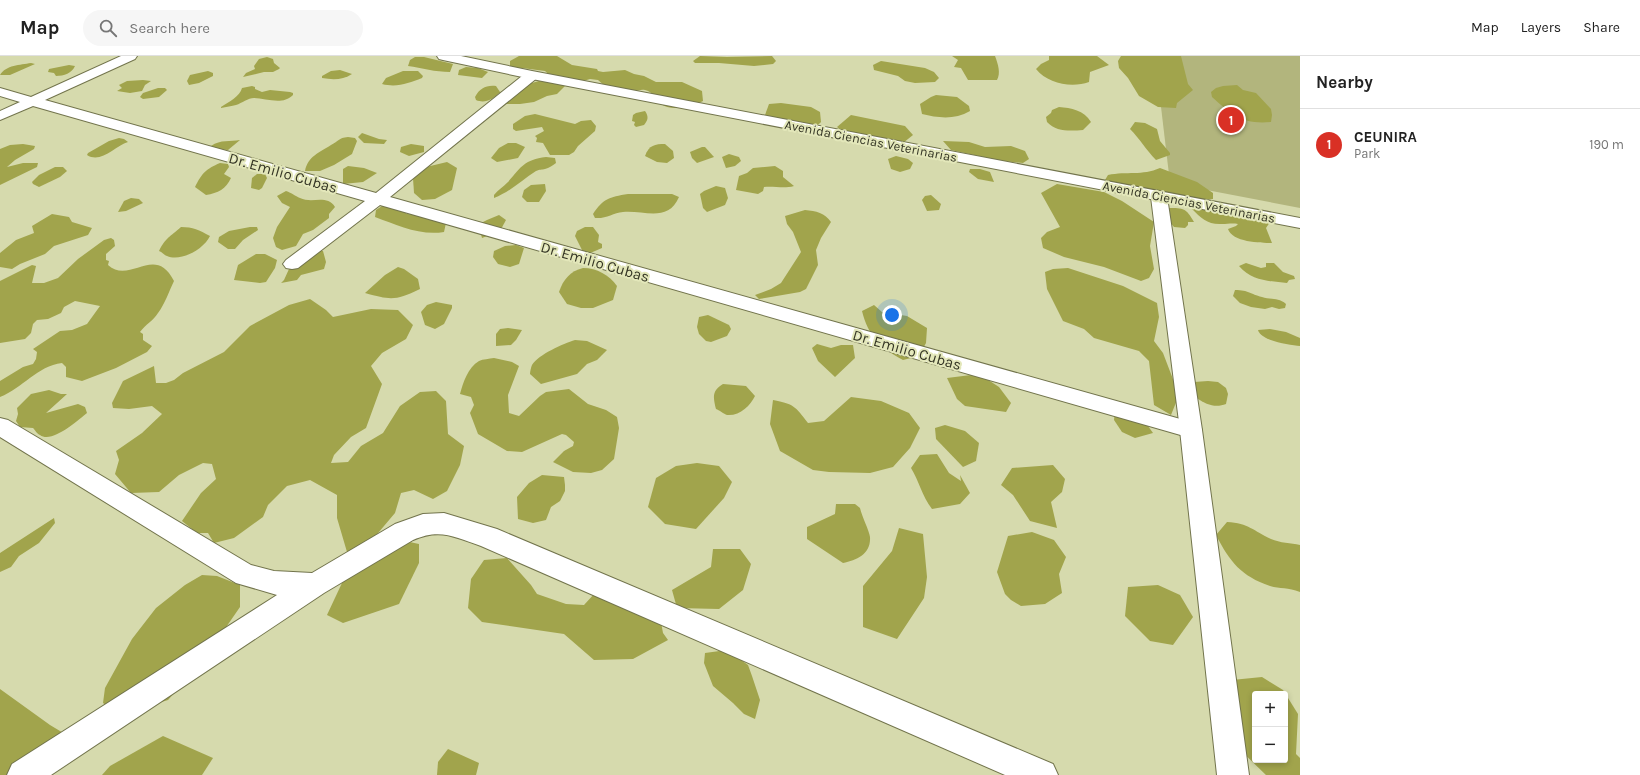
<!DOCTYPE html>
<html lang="en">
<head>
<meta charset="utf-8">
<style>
	:root { --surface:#fff; --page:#f6f6f6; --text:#222; --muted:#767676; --line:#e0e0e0; --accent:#d93025 }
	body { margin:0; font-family:Karla,sans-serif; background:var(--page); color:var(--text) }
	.controls { position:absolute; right:12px; bottom:12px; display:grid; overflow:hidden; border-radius:4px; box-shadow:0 2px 6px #0003 }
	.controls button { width:36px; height:36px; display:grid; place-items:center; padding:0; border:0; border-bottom:1px solid var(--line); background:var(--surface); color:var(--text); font:20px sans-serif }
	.you { position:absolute; left:892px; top:259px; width:14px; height:14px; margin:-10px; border:3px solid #fff; border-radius:50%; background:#1a73e8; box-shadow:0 0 0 6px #1a73e833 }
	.badge { display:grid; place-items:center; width:26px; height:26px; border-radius:50%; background:var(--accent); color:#fff; font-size:13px; font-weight:700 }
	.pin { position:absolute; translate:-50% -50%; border:2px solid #fff; box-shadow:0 1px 4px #0006 }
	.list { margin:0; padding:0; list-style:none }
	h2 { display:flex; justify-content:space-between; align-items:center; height:52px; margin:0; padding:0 16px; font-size:17px }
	h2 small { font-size:13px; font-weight:400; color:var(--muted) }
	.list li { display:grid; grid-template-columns:26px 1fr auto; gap:12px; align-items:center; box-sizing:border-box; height:72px; padding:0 16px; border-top:1px solid var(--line) }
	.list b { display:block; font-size:15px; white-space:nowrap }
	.list p { margin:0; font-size:13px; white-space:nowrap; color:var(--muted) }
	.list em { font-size:13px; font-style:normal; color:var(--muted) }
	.icon { flex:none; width:22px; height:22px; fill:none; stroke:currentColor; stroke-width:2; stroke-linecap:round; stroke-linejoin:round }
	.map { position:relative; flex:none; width:1300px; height:719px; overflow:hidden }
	header { display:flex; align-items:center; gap:24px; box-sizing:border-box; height:56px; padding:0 20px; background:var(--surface); border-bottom:1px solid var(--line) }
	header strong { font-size:19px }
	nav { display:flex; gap:22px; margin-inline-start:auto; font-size:14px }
	.search { width:280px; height:36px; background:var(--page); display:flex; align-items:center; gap:10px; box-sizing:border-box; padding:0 14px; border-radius:22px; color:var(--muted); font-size:15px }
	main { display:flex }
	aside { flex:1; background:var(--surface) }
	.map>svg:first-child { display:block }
	.green { fill:#b2b57d }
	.forest { fill:#a1a44c; fill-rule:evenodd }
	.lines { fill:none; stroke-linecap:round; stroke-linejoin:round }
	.minor-casing { stroke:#72744c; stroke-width:2 }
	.tertiary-casing { stroke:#72744c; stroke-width:2 }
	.secondary-casing { stroke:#72744c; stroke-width:2 }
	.minor { fill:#fff; fill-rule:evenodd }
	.tertiary { fill:#fff; fill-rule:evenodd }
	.secondary { fill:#fff; fill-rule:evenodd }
	.labels { text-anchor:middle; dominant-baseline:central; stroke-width:4; stroke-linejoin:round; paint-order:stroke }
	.far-street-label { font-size:13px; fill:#353625; stroke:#e3e7ba }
	.street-label { font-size:15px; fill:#353625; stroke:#e3e7ba }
</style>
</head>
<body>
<header>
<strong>Map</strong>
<div class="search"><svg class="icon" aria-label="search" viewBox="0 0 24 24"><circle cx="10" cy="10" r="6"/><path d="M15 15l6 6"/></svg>Search here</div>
<nav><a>Map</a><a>Layers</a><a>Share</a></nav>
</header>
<main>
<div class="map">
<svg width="1300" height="719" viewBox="0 0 1300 719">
	<rect width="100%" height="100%" fill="#d6daad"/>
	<polygon class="green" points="1155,0 1300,0 1300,152 1170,127"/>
	<g class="forest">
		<path d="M 519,0 L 557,0 L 572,9 L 597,13 L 598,15 L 603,16 L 625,14 L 634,18 L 644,20 L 656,26 L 682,26 L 702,35 L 703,45 C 693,50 671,56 661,48 C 655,44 654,36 645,34 C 637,33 631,38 624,38 C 614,39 605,30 598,24 L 590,23 L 577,27 L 553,22 L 545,15 L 522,12 L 514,14 L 510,12 L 510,5 Z"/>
		<polygon points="700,0 727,1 772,0 776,5 773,8 754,10 719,7 695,7 693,5"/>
		<path d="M 952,0 L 995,0 C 998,8 1001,17 997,24 L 968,24 L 961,12 L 954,11 L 958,4 Z"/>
		<path d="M 1049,0 L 1097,0 L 1109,9 L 1090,16 L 1089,26 C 1072,32 1048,28 1036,13 L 1041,8 L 1049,4 Z"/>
		<polygon points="1121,0 1181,0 1188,28 1193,34 1177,47 1176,52 1158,51 1139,40 1128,22 1119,12 1118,5"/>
		<polygon points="267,1 273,3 274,7 280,12 279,13 273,16 264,16 243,21 246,17 255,13 254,10 259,3"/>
		<path d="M 415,1 L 424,1 L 453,8 L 450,16 C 435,16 422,12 408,10 L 410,4 Z"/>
		<polygon points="881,5 925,12 934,16 939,22 935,26 915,27 905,25 898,20 874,14 873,9"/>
		<path d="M 31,7 L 35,8 L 10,19 L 0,19 C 6,9 20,9 31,7 Z"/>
		<path d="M 69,9 L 75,10 C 72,17 64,20 56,20 L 54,17 L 48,16 L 49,13 Z"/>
		<polygon points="466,11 478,12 488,16 482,22 458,19 459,14"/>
		<path d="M 340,14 L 352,18 C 343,24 333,24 322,22 L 322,20 L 331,15 Z"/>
		<polygon points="208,15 213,17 213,20 199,27 189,29 187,25 190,19"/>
		<path d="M 403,15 L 418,15 L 423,20 L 422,22 C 409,27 397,32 382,28 L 386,22 Z"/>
		<polygon points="143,24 151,25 145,29 142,35 130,37 117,35 122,32 119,29 127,25"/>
		<path d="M 539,25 L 560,27 L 565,30 L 557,38 L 547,40 L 534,46 L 520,48 L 496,48 L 499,37 C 493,43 485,48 476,44 L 475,41 C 480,32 486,29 496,30 L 500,36 Z"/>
		<path d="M 1237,29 L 1243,34 L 1256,37 L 1271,53 L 1272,59 L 1271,66 C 1243,69 1231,58 1212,41 L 1211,36 L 1216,32 L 1223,30 Z"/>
		<path d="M 252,30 L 255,31 L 255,33 L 262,36 L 270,34 L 290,36 L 293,37 L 293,39 C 282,50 266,42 254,42 C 248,42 242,47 236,49 C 232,50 226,51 221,52 L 221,51 C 229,46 240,40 242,32 Z"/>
		<polygon points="158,32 165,32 167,34 159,41 143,43 140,41 143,37"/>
		<path d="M 936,39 L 957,41 L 969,50 L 970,55 C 955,64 938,62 922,58 L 920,48 L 931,41 Z"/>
		<path d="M 781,47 L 811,51 L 820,56 L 821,66 C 813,77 777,64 765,59 L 769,48 Z"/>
		<path d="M 1059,51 C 1071,52 1084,54 1091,66 L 1083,74 C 1070,75 1056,76 1047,66 L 1046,61 L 1051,57 L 1052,54 Z"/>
		<path d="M 645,55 C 649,61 648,64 644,69 L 636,71 L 634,69 L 635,66 L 632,65 L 633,59 L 636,57 Z"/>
		<polygon points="535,58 575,68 581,65 591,64 596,70 595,75 578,90 574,96 569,99 550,99 543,87 536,86 537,82 535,80 544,75 542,71 516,75 513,73 513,68 525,60"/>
		<polygon points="851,59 905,70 913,79 903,87 843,76 837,71"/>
		<path d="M 1135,66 L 1145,67 L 1157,73 L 1160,85 L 1170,97 L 1170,99 L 1156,104 C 1146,94 1140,83 1130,73 Z"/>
		<polygon points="362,77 379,83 387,84 384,88 364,87 358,81"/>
		<path d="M 348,81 L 355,82 L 357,85 L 352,98 L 334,109 L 320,115 L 305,115 C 308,100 319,97 331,89 C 339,85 338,82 348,81 Z"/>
		<path d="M 119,82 L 124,83 L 128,86 C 115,90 101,108 87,99 L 88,97 L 109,85 Z"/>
		<path d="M 240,84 L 228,94 L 215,93 L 211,90 C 221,83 230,86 240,84 Z"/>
		<polygon points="943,85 969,86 985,91 1011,90 1025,95 1029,103 1023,107 1002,105 951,94"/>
		<polygon points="508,87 516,87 525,91 518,102 497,106 491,102 499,92"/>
		<polygon points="23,88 35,90 34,93 15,104 7,111 23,107 38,107 37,111 0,129 0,93 10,89"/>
		<polygon points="411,88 424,90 424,96 409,100 400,96 401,91"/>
		<path d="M 665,88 L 673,95 L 674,102 L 667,107 L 657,106 L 645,100 C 649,89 655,88 665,88 Z"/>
		<polygon points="702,91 705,91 714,101 697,107 692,102 690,96"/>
		<polygon points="729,98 739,101 741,105 735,110 726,112 722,101"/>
		<polygon points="896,100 908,103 913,107 910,113 900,116 891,113 888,103"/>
		<path d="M 546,101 L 555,102 L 556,107 C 553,109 549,112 545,113 C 542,114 540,113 536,115 C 522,124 510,136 494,142 L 494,139 C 498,134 503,131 508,126 C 522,110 524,104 546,101 Z"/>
		<polygon points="447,106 457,112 452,134 435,143 422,144 414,137 413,122 422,112"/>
		<path d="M 220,107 L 228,108 L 229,111 L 224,118 L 231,122 C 226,133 218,137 206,139 L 195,131 C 202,117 206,113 220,107 Z"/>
		<polygon points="348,110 364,112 377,117 363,126 343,128 343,113"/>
		<path d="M 775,110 L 783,115 L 783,121 L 794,130 C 784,133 775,130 764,131 L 763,135 L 758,138 L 736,134 L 739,120 L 747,117 L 753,112 Z"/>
		<polygon points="55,111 63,111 67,115 60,121 39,131 33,128 32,126 39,119"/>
		<path d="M 1160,112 L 1197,126 L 1213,137 L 1213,143 L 1201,144 L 1111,131 L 1105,124 L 1108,119 C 1127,115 1142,120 1160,112 Z"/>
		<polygon points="970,113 980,113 990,116 994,126 978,123 969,116"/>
		<polygon points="257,118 265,118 267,122 262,132 259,134 251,132 252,122"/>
		<polygon points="545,128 546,135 539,146 527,146 522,141 524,134 531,129"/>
		<polygon points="1057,128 1104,136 1122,145 1154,166 1150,190 1154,213 1149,222 1141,225 1104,211 1064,201 1043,192 1041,182 1047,176 1060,171 1041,137"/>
		<polygon points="716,130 725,132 728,142 725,149 707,156 703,152 700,138 704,135"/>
		<path d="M 286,135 C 292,137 295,140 300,142 C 312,148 327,138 335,151 L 329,158 L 329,162 L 313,174 L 303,178 L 296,190 L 282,194 L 276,191 L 273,182 L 277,171 L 290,151 L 282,147 L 277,140 Z"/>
		<path d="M 628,138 L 672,138 L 679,141 C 668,167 644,154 623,156 C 613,157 606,163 595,162 L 593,158 C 603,143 609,141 628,138 Z"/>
		<polygon points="931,139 941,148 939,154 927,155 922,144 925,140"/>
		<polygon points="131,142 139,143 143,147 126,155 118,156 124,145"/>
		<path d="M 382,150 L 397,151 L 407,158 L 436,160 L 446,167 L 444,176 C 420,180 397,169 375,161 L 376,154 Z"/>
		<path d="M 1196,150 L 1270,166 L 1266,172 L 1272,187 C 1260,187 1232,186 1228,173 L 1236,170 L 1238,168 C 1232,167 1228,168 1222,168 C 1208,169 1201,162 1192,153 Z"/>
		<path d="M 1168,152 C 1184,152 1186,152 1194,166 L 1188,166 L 1188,169 L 1185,172 L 1174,171 L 1168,164 Z"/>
		<path d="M 805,154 C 816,155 825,157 831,166 L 821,182 L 816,194 L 818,209 L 806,233 L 800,236 L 759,243 L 755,239 L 771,233 L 781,227 L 801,196 L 793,176 L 787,168 L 785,160 Z"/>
		<polygon points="52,158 69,161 72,166 92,172 88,179 54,190 45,198 20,208 12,213 0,211 0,197 16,184 34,177 32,170"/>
		<polygon points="499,159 506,164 500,175 482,182 479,171 481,167 487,164"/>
		<path d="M 181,171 C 193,171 199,174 210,180 C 204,193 181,206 167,200 C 164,199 162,196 159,195 C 166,181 170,181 181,171 Z"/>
		<polygon points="250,171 257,171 258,174 243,184 235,193 228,193 218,186 219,181 229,175"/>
		<polygon points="585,171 593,171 599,179 598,186 602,188 602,192 588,198 583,196 575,180 577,175"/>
		<path d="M 111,182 L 114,184 L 115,190 L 106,198 L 106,204 L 109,205 L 108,209 C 130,229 155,187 174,225 C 169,235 165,248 158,257 C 153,265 146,268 140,276 L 143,278 L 143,284 L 152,290 L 147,296 L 116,312 L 82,325 L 66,321 L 66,311 L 62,307 C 37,310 23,332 0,341 L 0,325 L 23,311 L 33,308 L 36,303 L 37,296 L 33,293 L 60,275 L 72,274 L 87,268 L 100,250 L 75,245 L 64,251 L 61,257 L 48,263 L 37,264 L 33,268 L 31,277 L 25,283 L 0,287 L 0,225 L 32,209 L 36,210 L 32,227 L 44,227 L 58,222 L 78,203 L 104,184 Z"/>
		<polygon points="516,189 524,192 519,208 510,211 498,208 493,201 494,195 505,190"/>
		<polygon points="315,195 323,195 326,206 324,213 301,219 297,224 281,227 284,224 289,213"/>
		<polygon points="256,198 265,198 277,204 275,212 266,226 260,227 234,224 238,209"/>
		<path d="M 1246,207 L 1261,212 L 1266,211 L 1266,207 L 1274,207 L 1283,216 L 1294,220 L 1295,223 L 1289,224 L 1287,227 C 1269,225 1252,225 1239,210 Z"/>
		<path d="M 398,211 L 404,213 L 418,223 L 420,233 C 395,245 391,244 365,237 L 385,219 Z"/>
		<path d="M 583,212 C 597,212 609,219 617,230 L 613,244 L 593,252 L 581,252 L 567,248 L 559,236 C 563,224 570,215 583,212 Z"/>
		<polygon points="1068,212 1123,230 1157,247 1159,261 1154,285 1163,297 1179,339 1171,359 1154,349 1149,305 1139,295 1094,282 1084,273 1063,265 1047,233 1045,216 1053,213"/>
		<path d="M 1235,234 C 1249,234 1250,238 1262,241 C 1270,244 1278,241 1286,248 L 1285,252 L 1279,253 L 1272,251 L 1265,253 L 1251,251 L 1240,247 L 1233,240 Z"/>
		<polygon points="310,243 326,254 333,261 371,253 398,254 413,269 406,283 382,297 371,310 382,328 366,372 351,381 334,399 331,407 348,406 361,390 383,377 400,350 420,336 436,335 446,345 448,378 464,390 460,409 447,435 433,443 414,434 401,437 395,457 362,496 347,496 337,462 337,439 310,424 287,430 268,449 263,461 234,482 214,487 208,477 197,477 182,465 201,437 216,423 212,408 203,407 179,419 159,436 131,437 115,418 119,404 116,395 142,377 162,358 152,350 129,353 113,352 112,347 123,325 154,310 156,327 166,327 174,324 183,317 224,296 250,270 289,249"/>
		<polygon points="436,246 452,249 452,252 444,268 435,273 425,269 421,256 427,249"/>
		<path d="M 874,249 L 882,256 L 907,260 L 927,272 L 926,287 L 919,300 L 903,304 C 881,292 868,280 862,255 Z"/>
		<polygon points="708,259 729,269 731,273 727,280 711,286 706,285 699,278 697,271 699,261"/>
		<polygon points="508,272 522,274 516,284 511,289 496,290 496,278 500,273"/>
		<path d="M 1270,273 L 1286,276 L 1300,282 L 1300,290 C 1289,289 1261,285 1258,274 Z"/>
		<path d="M 575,284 L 587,285 L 607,294 L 597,304 L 587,308 L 577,318 L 541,328 L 530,318 C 530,316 531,311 532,309 C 539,298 563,288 575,284 Z"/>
		<polygon points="817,288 831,292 841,289 853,289 855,302 835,321 818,305 812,292"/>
		<path d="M 494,302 L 512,306 L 519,310 L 508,339 L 509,357 L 519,360 L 540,340 L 546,336 L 569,333 L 588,348 L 606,354 L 617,361 L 619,372 L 614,403 L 602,414 L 591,417 L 573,416 L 553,406 L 564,395 L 573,390 L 574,386 L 566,379 L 562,378 L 522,396 L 507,395 L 478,378 L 470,357 L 474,349 L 471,341 L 460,338 C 463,327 468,311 479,305 C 483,303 489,303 494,302 Z"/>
		<polygon points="979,318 999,331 1011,347 1006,356 965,350 957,343 947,322"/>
		<path d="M 1208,325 L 1218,326 L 1226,332 L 1228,338 L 1226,348 C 1216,352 1206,349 1197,342 L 1194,326 Z"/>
		<path d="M 723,328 L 746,330 L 755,340 C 750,350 740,360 727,359 C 724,358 719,354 716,353 C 713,340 712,335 723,328 Z"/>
		<path d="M 49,334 L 61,338 L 67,338 L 46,357 L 78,348 L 85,351 L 87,357 C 78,364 52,388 40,379 C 37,378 35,374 33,372 L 20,371 L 16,365 L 18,358 L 17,352 L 31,338 Z"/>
		<path d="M 851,341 L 881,345 L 909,357 L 920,372 L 910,392 L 893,411 L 870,417 L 829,416 L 813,414 L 780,395 L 770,368 L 773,344 C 794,348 795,350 808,367 L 824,365 Z"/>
		<polygon points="1115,354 1138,356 1153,377 1135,382 1122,376 1114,364"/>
		<polygon points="945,369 965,375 979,387 976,405 963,411 936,383 935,372"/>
		<path d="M 937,398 L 949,417 L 961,425 L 960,419 L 970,437 L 960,448 L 932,453 C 922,440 919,425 911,412 L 920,399 Z"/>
		<polygon points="697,407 719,410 732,426 724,442 696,473 665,468 648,451 656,422 676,410"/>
		<polygon points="1053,409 1065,423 1062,436 1051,446 1057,472 1030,465 1013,439 1001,429 1012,412"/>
		<polygon points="542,419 564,421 565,429 565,435 560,445 551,451 546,464 533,467 518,463 517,441 529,427"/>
		<path d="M 836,448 L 855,448 L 860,452 C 862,461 869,474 870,481 C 871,498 857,504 843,507 L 807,483 L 807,471 L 835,458 Z"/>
		<polygon points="54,462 55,467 39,487 19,500 11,511 0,516 0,497"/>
		<path d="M 1227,466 C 1249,467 1253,475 1271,483 C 1280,487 1291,487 1300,489 L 1300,536 C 1288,531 1280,533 1270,530 C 1241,520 1230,506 1216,479 Z"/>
		<polygon points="899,472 923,478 927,521 924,542 897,583 863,571 863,530 892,495"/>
		<polygon points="1032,476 1054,484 1066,501 1059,518 1062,537 1045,548 1021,550 1011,544 1005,538 997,516 1008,480"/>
		<polygon points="400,484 419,488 419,507 399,548 343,567 327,559 349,512"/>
		<polygon points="713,493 740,493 751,508 743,534 719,553 677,552 672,534 711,511"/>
		<polygon points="507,502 531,529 537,538 566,548 584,549 595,537 658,550 663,577 668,584 633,603 594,604 564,578 482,566 468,552 471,523 484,504"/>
		<polygon points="202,519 217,520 240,529 240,551 202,606 168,644 142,652 125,663 103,647 105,632 132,583 156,552 185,529"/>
		<polygon points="1158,529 1180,539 1193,561 1173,589 1150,585 1125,560 1128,531"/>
		<polygon points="727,594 748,609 752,620 760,644 755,663 744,658 733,647 713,630 704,607 705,597"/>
		<path d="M 1262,621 L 1283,634 L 1298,658 L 1296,698 L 1300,702 L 1300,719 L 1266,719 L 1234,688 L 1232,624 ZM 1255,638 L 1285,638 L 1285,704 L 1255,704 Z"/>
		<polygon points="0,633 50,669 65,678 23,719 0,719"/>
		<polygon points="163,680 213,702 202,719 102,719 110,710"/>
		<polygon points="448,693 479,707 476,719 437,719 438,706"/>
	</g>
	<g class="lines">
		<defs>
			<g id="minor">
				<polygon points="121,0 137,0 135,3 45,44 376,137 527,16 537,16 538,19 537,22 390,141 1191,366 1199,368 1202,374 1199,380 1191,382 380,149 298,212 292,213 286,212 283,208 286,204 365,145 33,50 0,64 0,55 20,46 0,40 0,32 31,41"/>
				<path d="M 0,362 L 8,364 L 251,509 L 274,515 L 312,517 L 395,468 L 423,458 L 444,457 L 497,473 L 1053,708 L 1058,719 L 1005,719 L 481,490 C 455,481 440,472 413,484 L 324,537 L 51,719 L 7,719 L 12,708 L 277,539 L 236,527 L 0,381 Z"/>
			</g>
			<polygon id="tertiary" points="1159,136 1165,138 1167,141 1202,374 1249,719 1217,719 1180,374 1151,141 1153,138"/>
			<polygon id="secondary" points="437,0 461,0 532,15 1300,162 1300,172 532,23 443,4 439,3"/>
		</defs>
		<use href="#minor" class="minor-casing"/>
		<use href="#tertiary" class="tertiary-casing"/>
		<use href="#secondary" class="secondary-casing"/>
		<use href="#minor" class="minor"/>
		<use href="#tertiary" class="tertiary"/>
		<use href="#secondary" class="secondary"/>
	</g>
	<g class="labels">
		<g class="far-street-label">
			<text transform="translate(871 85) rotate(11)">Avenida Ciencias Veterinarias</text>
			<text transform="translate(1189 146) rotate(11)">Avenida Ciencias Veterinarias</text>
		</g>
		<g class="street-label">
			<text transform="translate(283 117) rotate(16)">Dr. Emilio Cubas</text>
			<text transform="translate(595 206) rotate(16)">Dr. Emilio Cubas</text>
			<text transform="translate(907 294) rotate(16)">Dr. Emilio Cubas</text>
		</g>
	</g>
</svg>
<div class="controls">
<button>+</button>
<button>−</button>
</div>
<div class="you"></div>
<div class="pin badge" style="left:1231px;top:64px">1</div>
</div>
<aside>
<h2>Nearby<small></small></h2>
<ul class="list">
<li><span class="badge">1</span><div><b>CEUNIRA</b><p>Park</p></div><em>190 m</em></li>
</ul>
</aside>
</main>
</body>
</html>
